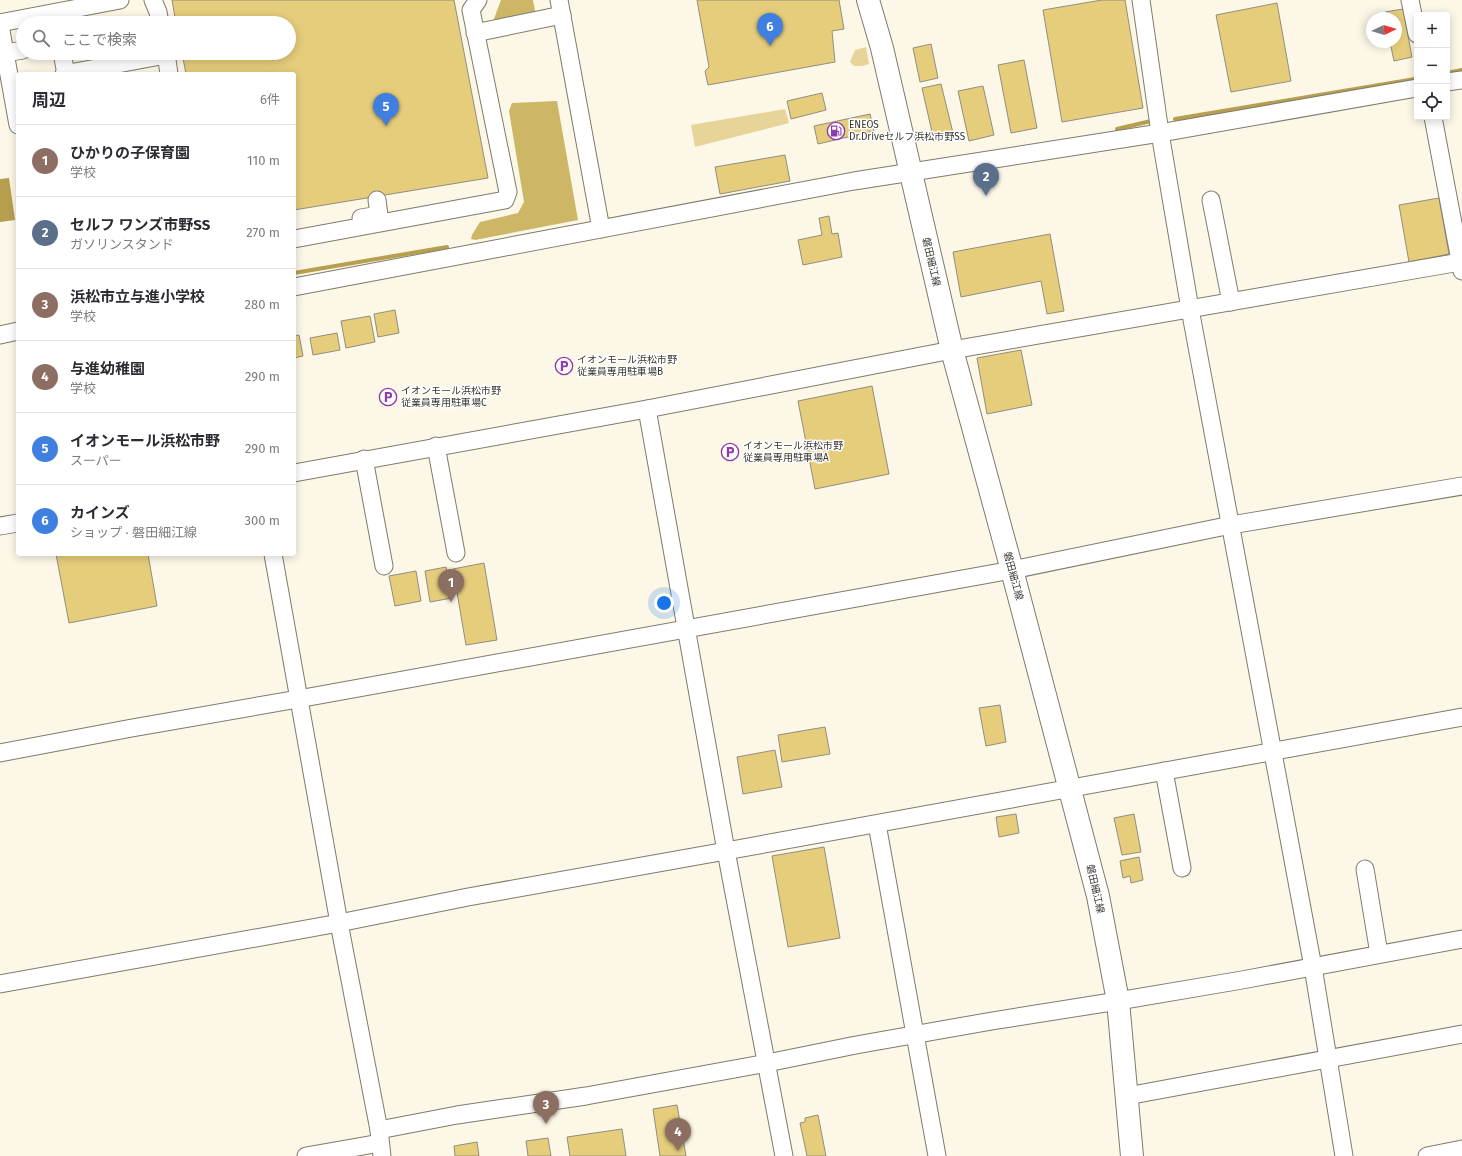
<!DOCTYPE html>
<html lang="ja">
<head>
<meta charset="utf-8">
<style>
	:root { --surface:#fff; --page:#f7f7f7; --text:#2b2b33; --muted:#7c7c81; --line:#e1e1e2; --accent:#0b8043 }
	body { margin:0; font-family:"Fira Sans","Noto Sans JP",sans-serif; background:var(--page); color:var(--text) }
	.controls { position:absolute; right:12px; top:12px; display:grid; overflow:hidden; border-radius:4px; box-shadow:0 2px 10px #0003 }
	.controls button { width:36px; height:36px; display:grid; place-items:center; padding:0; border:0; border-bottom:1px solid var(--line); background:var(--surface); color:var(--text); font:20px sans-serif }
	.compass { position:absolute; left:1366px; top:12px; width:36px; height:36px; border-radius:50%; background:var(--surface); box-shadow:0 2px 10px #0003; rotate:86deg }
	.you { position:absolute; left:664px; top:603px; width:14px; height:14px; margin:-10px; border:3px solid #fff; border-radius:50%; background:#1a73e8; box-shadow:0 0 0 6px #1a73e833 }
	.badge { display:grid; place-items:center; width:26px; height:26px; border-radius:50%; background:var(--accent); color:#fff; font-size:13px; font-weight:700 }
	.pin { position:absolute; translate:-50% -33px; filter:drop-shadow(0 1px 2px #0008) }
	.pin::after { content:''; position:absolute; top:21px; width:14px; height:12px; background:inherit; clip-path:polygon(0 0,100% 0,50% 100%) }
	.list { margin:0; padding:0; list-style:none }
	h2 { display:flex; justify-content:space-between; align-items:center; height:52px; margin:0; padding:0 16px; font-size:17px }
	h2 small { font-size:13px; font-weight:400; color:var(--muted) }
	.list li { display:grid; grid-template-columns:26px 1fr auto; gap:12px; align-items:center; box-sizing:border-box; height:72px; padding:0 16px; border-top:1px solid var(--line) }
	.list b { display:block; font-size:15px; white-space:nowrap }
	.list p { margin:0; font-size:13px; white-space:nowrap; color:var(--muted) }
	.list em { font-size:13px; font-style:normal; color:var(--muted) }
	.icon { flex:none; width:22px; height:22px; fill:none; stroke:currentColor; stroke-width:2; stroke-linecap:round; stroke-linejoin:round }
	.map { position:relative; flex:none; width:1462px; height:1156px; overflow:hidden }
	.search { position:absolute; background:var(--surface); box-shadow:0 2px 10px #0003; left:16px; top:16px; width:280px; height:44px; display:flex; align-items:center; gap:10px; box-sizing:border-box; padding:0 14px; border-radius:22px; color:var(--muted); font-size:15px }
	.panel { position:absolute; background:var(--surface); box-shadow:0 2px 10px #0003; left:16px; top:72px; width:280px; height:484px; border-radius:4px }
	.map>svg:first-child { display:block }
	.green { fill:#e6d499 }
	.forest { fill:#cdb665 }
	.water { fill:#b69f4e }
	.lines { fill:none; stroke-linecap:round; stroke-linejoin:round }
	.stream { stroke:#b69f4e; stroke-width:4 }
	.building { fill:#e5cd7c; stroke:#928e7f }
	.minor-casing { stroke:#7f7b6c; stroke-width:19 }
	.major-casing { stroke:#7f7b6c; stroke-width:24 }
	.minor { stroke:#fff; stroke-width:17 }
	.major { stroke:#fff; stroke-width:22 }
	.labels { text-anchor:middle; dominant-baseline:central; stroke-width:3; stroke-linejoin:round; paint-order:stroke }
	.poi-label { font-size:10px; fill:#393731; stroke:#fff; text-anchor:start }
	.street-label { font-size:10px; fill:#393731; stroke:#fff }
</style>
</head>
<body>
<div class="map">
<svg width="1462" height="1156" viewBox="0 0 1462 1156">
	<rect width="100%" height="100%" fill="#fcf7e6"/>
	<g class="green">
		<polygon points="866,47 869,64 862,66 854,66 850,62 855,50"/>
		<polygon points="785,109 789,123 695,147 691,125"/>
	</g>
	<g class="forest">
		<polygon points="501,0 533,0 536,16 492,24"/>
		<polygon points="557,101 578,220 475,240 471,239 472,235 480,222 518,213 524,202 509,111 512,103"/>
	</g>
	<polygon class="water" points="9,178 15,220 0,222 0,179"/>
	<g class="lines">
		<g class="stream">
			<polyline points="1447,73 1462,70"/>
			<polyline points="1175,119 1415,79"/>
			<polyline points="1117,129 1151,121"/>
			<polyline points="294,273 447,247"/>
		</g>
	</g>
	<g class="building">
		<polygon points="172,0 454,0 488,178 294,210 294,74 186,74 182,53 289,53 289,23 176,23"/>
		<polygon points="697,0 839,0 844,29 832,31 835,62 708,85 705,71 709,67"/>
		<polygon points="1102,0 1125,0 1143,108 1062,122 1043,10"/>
		<polygon points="1277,3 1291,81 1231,92 1216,15"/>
		<polygon points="1403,9 1412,57 1394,61 1390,42 1396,42 1396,18 1386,18 1385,12"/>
		<polygon points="931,44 938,78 920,82 913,48"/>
		<polygon points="1024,60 1037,128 1011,133 998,65"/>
		<polygon points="941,84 954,137 934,141 922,88"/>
		<polygon points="983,86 994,135 969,141 958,91"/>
		<polygon points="822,93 826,110 791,119 787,101"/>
		<polygon points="870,114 874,131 818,144 814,126"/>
		<polygon points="785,155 790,181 720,194 715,167"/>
		<polygon points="1439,198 1449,254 1409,262 1399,205"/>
		<polygon points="829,216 832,234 838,233 842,257 803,265 798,240 822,235 819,218"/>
		<polygon points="1050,234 1064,311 1047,314 1041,281 961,297 953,252"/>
		<polygon points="395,310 399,333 378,337 374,314"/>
		<polygon points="370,316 375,342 346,348 341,321"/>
		<polygon points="337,333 340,350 313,355 310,338"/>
		<polygon points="299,335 303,356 294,358 294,336"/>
		<polygon points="1021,350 1032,405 987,414 977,358"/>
		<polygon points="872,386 889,474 815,489 798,401"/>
		<polygon points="56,554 148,554 157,606 69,623"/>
		<polygon points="484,563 497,640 466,645 453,569"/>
		<polygon points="446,567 452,598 430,602 425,571"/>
		<polygon points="416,571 421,601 395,606 389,576"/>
		<polygon points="1000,705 1006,742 986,746 979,708"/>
		<polygon points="825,727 830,754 782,762 778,735"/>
		<polygon points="775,750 782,787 743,794 737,757"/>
		<polygon points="1016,814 1019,833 999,837 996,817"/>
		<polygon points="1134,814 1141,852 1122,855 1114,818"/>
		<polygon points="824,847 840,938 788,947 772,856"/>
		<polygon points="1139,857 1143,880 1131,883 1130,876 1123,878 1120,861"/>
		<polygon points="677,1105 686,1156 660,1156 653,1109"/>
		<polygon points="818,1115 826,1156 807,1156 800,1123 805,1122 805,1118"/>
		<polygon points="622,1129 626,1156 570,1156 567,1137"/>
		<polygon points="548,1138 551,1156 528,1156 526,1141"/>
		<polygon points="477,1142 479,1156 455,1156 454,1146"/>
	</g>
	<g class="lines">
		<defs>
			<g id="minor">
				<polyline points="153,0 158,12 160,23"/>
				<polyline points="559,0 601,229"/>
				<polyline points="1141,0 1160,133 1190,309 1313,967 1344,1156"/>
				<polyline points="1410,0 1417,34"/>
				<polyline points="0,23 120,0"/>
				<polyline points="0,25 18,125"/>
				<polyline points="475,33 562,15"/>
				<polyline points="5,53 23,50"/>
				<polyline points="62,53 66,74"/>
				<polyline points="166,53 169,74"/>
				<polyline points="64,74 166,55"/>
				<polyline points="1447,82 1462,80"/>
				<polyline points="1433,117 1462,271"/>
				<polyline points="1211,200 1231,302"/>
				<polyline points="361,218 379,215 377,200"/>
				<polyline points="294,239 505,200 508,192 471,10 478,0"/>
				<polyline points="294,287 854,181 1160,133 1417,88"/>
				<polyline points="0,335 18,331"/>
				<polyline points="647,409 726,851 784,1156"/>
				<polyline points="436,446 456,553"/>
				<polyline points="364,459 384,566"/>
				<polyline points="294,473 647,409 952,350 1460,262"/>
				<polyline points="0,526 18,523"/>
				<polyline points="273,554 339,923 379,1130 382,1156"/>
				<polyline points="0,753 132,728 298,699 1012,570 1231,525 1462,486"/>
				<polyline points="1164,771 1182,868"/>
				<polyline points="877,824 937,1156"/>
				<polyline points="1365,869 1379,954"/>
				<polyline points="0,984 339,923 468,897 726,851 1462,717"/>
				<polyline points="1127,1096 1462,1034"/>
				<polyline points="379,1130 457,1115 586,1096 767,1063 856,1045 992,1021 1118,1001 1242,980 1462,939"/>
				<polyline points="306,1156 380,1143"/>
				<polyline points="1427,1156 1462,1149"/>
			</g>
			<polyline id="major" points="868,0 882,48 952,350 1012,570 1098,896 1118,1001 1132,1156"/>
		</defs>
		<use href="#minor" class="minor-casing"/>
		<use href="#major" class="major-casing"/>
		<use href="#minor" class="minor"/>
		<use href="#major" class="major"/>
	</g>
	<defs>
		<symbol id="fuel-ring" viewBox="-11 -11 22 22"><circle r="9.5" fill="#fff" stroke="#903dab" stroke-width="1.5"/><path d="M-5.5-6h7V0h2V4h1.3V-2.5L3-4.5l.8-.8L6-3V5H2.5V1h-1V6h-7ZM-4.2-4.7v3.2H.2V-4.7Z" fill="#903dab"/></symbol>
		<symbol id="parking-ring" viewBox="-11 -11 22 22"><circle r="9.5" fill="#fff" stroke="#903dab" stroke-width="1.5"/><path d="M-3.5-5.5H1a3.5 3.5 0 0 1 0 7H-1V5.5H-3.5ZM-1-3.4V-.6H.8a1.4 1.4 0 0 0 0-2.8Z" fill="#903dab"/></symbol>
	</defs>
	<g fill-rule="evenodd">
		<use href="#fuel-ring" x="826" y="121" width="20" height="20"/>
		<use href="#parking-ring" x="554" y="356" width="20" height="20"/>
		<use href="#parking-ring" x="378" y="387" width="20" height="20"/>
		<use href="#parking-ring" x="720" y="442" width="20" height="20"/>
	</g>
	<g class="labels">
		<g class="poi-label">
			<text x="849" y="125">ENEOS<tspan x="849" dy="12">Dr.Driveセルフ浜松市野SS</tspan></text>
			<text x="577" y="360">イオンモール浜松市野<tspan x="577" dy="12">従業員専用駐車場B</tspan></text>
			<text x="401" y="391">イオンモール浜松市野<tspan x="401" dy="12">従業員専用駐車場C</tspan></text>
			<text x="743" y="446">イオンモール浜松市野<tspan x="743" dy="12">従業員専用駐車場A</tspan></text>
		</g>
		<g class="street-label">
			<text transform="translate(931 262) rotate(77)">磐田細江線</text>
			<text transform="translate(1013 576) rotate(75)">磐田細江線</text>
			<text transform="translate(1095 889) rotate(77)">磐田細江線</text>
		</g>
	</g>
</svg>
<div class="controls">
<button>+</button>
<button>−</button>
<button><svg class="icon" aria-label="locate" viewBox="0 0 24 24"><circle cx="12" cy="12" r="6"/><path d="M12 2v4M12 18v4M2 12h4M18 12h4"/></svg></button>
</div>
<svg class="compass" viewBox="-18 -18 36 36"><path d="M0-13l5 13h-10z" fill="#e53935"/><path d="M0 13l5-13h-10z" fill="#7c7c81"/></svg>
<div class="you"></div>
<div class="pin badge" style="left:451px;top:602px;background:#8d6e63">1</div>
<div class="pin badge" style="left:986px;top:196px;background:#5c6f8a">2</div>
<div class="pin badge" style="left:546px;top:1124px;background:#8d6e63">3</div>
<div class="pin badge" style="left:678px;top:1151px;background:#8d6e63">4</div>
<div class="pin badge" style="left:386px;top:126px;background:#3f7fe0">5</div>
<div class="pin badge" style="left:770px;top:46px;background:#3f7fe0">6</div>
<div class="search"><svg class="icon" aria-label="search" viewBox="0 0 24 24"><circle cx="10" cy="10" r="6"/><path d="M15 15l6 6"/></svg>ここで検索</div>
<section class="panel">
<h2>周辺<small>6件</small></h2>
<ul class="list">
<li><span class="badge" style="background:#8d6e63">1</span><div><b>ひかりの子保育園</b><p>学校</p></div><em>110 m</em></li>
<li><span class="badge" style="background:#5c6f8a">2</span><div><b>セルフ ワンズ市野SS</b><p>ガソリンスタンド</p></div><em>270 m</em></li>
<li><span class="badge" style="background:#8d6e63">3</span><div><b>浜松市立与進小学校</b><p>学校</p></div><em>280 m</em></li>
<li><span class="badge" style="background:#8d6e63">4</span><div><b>与進幼稚園</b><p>学校</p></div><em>290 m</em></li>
<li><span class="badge" style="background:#3f7fe0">5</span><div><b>イオンモール浜松市野</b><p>スーパー</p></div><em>290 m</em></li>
<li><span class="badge" style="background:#3f7fe0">6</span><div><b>カインズ</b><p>ショップ · 磐田細江線</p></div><em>300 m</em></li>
</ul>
</section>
</div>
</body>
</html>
